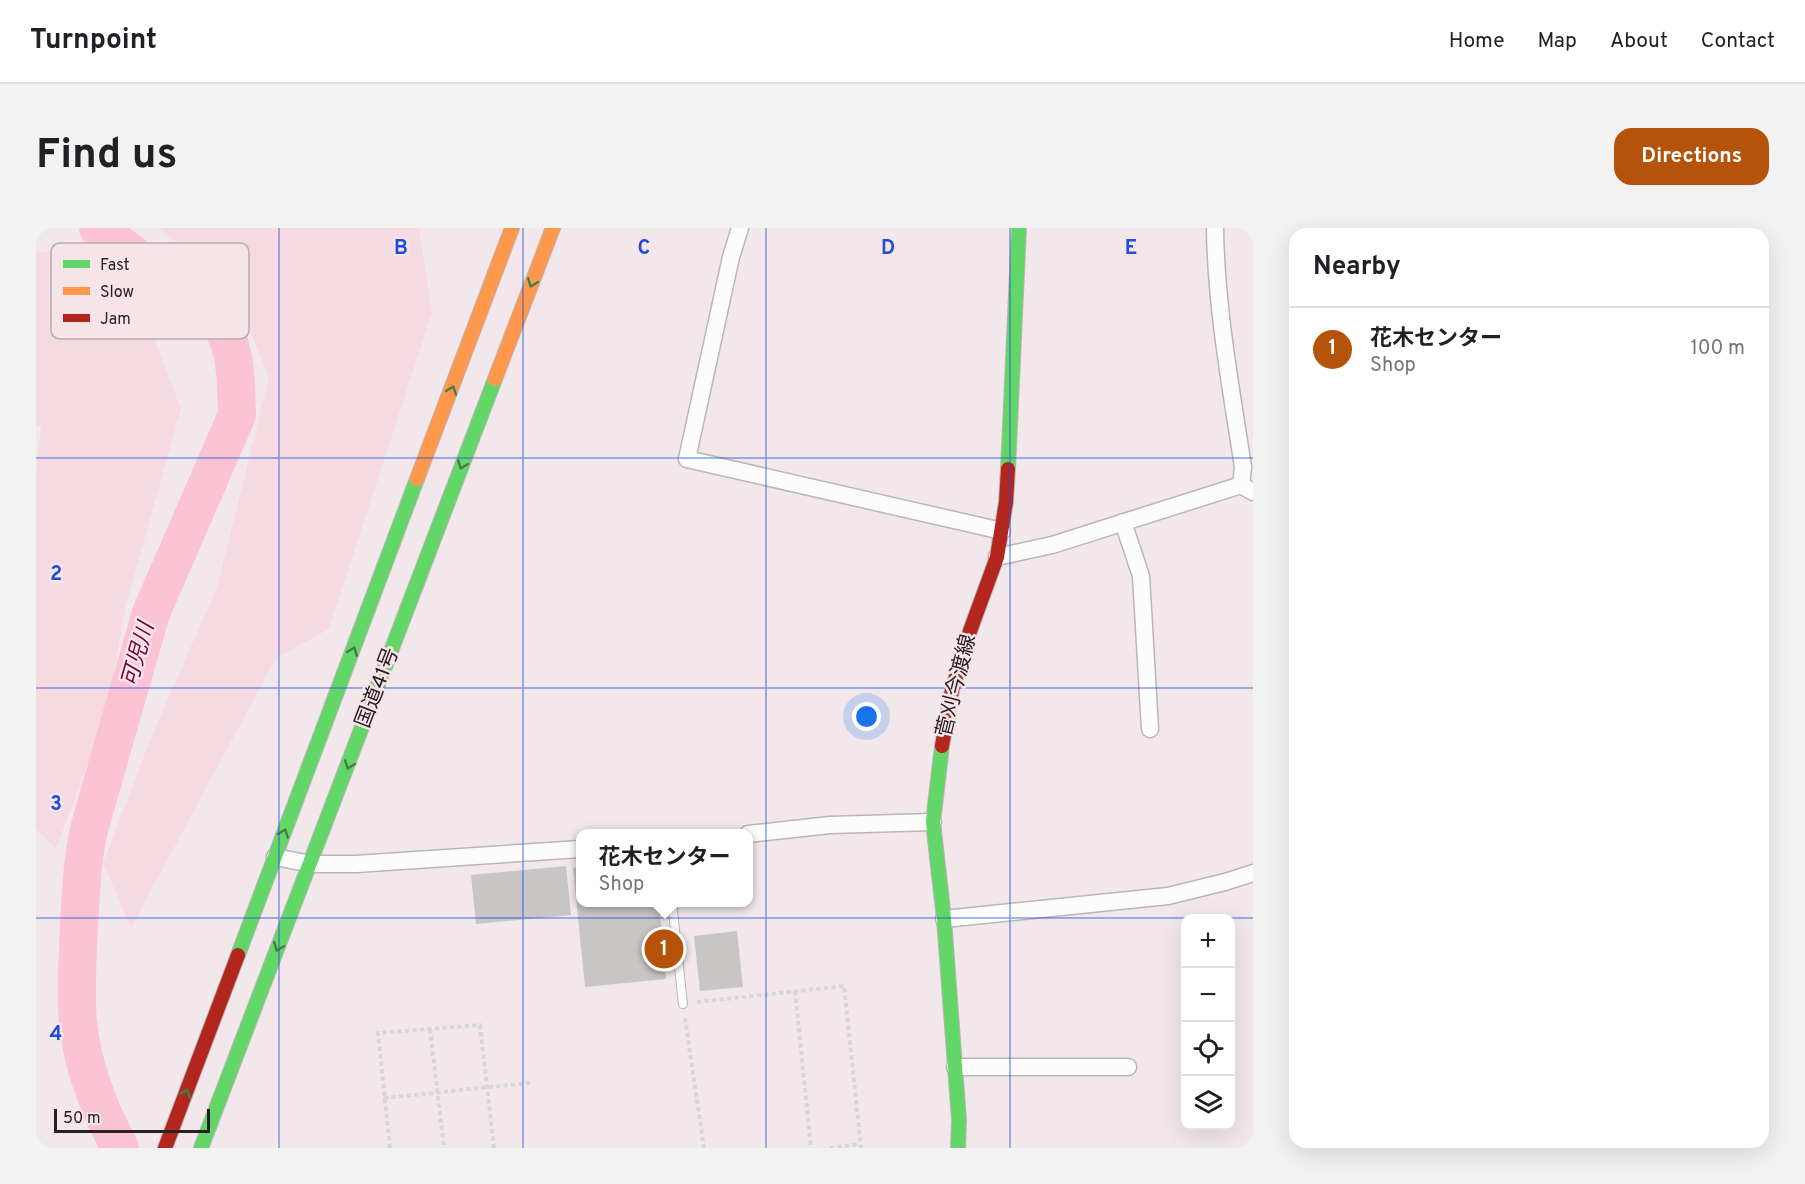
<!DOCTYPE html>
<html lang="en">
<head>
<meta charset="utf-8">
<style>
	:root { --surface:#fff; --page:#f2f2f2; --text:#202124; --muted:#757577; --line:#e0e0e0; --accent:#b45309 }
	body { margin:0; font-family:Overpass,"Noto Sans JP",sans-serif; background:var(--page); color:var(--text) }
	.controls { position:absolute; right:18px; bottom:18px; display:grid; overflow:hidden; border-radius:12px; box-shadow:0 6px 24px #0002 }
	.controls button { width:54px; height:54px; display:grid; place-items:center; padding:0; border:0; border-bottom:2px solid var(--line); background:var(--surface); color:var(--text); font:30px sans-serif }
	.scale { position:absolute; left:18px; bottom:15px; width:156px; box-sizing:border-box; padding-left:6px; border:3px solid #272122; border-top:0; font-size:16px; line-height:21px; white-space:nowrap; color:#272122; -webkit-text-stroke:4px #f6e4e9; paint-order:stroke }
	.you { position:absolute; left:831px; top:489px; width:21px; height:21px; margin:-15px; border:4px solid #fff; border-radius:50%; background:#1a73e8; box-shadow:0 0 0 9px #1a73e833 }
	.badge { display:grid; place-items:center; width:39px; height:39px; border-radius:50%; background:var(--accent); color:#fff; font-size:20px; font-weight:700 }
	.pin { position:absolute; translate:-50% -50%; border:3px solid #fff; box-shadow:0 2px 6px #0006 }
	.popup { position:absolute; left:540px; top:601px; width:177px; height:78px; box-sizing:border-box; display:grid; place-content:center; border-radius:12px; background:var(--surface); filter:drop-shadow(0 2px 4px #0005); font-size:20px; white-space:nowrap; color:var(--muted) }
	.popup b { font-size:22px; color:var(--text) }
	.popup::after { content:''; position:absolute; left:50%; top:100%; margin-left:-12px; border:12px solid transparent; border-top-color:var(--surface) }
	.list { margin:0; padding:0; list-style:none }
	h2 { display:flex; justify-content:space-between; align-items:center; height:78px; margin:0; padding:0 24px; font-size:26px }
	h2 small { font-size:20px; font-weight:400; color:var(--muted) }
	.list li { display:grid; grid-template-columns:39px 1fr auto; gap:18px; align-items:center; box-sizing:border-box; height:84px; padding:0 24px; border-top:2px solid var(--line) }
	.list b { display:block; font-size:22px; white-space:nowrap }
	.list p { margin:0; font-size:20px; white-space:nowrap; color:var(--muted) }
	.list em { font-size:20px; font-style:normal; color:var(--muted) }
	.icon { flex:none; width:33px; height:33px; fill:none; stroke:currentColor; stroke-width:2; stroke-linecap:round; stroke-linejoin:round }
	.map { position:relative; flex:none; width:1217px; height:920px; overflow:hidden; border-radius:18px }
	header { display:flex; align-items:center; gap:36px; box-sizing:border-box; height:84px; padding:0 30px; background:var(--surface); border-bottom:2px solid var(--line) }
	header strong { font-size:28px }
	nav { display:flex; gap:33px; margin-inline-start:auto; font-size:21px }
	.intro { display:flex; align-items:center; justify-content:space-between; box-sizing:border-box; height:144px; padding:0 36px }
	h1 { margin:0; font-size:42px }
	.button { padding:15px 27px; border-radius:18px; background:var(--accent); color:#fff; font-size:21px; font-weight:700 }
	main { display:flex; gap:36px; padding:0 36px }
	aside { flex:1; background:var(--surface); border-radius:18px; box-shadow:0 6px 24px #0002 }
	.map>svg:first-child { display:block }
	.green { fill:#f5dae2 }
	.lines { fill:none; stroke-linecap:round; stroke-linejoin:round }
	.river { stroke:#fbc3d4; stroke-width:38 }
	.building { fill:#c8c6c5 }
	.lane-casing { stroke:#bcb4b7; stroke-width:10 }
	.street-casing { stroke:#bcb4b7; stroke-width:19 }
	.fast-casing { stroke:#bcb4b7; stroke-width:16 }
	.slow-casing { stroke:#bcb4b7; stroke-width:16 }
	.jam-casing { stroke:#bcb4b7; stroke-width:16 }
	.path { stroke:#d8d6d7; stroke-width:4; stroke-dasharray:4.5 3; stroke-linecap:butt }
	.lane { stroke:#fdfcfc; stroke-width:8 }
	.street { stroke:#fdfcfc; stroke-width:16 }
	.fast { stroke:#63d668; stroke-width:14 }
	.slow { stroke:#ff974d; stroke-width:14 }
	.jam { stroke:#b3261e; stroke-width:14 }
	.oneway { stroke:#457c45 }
	.grid { fill:none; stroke:#1d4ed8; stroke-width:1.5; stroke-opacity:0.55 }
	.labels { text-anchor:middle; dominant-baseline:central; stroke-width:5; stroke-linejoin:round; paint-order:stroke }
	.street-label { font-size:21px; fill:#272122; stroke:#f6e4e9 }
	.water-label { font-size:22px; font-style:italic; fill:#73013a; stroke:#f6e4e9 }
	.key { fill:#f6e4e9; stroke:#b8aaad; stroke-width:1.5 }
	.key-label { font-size:16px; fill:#272122 }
	.grid-label { font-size:20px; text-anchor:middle; font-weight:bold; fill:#1d4ed8; stroke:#f6e4e9; stroke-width:5; stroke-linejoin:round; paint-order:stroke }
</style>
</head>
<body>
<header>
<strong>Turnpoint</strong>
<nav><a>Home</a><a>Map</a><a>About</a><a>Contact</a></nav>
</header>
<div class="intro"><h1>Find us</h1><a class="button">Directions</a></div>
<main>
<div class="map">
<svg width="1217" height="920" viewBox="0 0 1217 920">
	<rect width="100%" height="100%" fill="#f2e8eb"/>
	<g class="green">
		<polygon points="122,0 383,0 396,85 293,401 240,430 95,700 67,635 116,507 181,359 233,149 196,58"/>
		<polygon points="0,23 16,24 104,72 145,181 90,377 70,487 20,621 0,601 0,249 5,198 0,197"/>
	</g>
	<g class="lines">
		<path class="river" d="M 62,0 L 175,86 C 179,91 184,96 187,101 C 201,124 200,161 201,187 L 115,385 L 53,601 C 46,633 45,665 43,697 C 42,729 39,762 42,794 C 46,838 63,881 84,920"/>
	</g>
	<g class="building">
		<polygon points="530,638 535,687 440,696 435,647"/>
		<polygon points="544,639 544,674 623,674 630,751 549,759 537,640"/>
		<polygon points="701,703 707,759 664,763 658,708"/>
	</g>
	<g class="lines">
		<defs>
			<polyline id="lane" points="636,674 647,776"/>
			<g id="street">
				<polyline points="704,0 695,29 651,231 966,303"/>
				<path d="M 1179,0 C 1180,80 1195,160 1207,239 L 1205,257"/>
				<polyline points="1087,294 1105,348 1114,501"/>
				<polyline points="961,329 1016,317 1205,257 1217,264"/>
				<polyline points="712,606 794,597 897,594"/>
				<polyline points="239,629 275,636 320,636 544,621"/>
				<polyline points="908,691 1132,668 1189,654 1217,645"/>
				<polyline points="919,839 1092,839"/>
			</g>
			<g id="fast">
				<polyline points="972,241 983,0"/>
				<polyline points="906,518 897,594 908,691 923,892 922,920"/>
				<polyline points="202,727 381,251"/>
				<polyline points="165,920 459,151"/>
			</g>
			<g id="slow">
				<polyline points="459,151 517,0"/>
				<polyline points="381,251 476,0"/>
			</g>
			<g id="jam">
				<polyline points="906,518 916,462 934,403 961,329 970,274 972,241"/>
				<polyline points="129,920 202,727"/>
			</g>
		</defs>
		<use href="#lane" class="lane-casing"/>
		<use href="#street" class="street-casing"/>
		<use href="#fast" class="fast-casing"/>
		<use href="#slow" class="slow-casing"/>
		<use href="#jam" class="jam-casing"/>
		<g class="path">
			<polyline points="759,763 775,920"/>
			<polyline points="661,774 808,758 825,920"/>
			<polyline points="649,790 668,920"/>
			<polyline points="394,801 408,920"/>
			<polyline points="348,870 494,855"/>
			<polyline points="354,920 342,805 444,797 458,920"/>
			<polyline points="794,920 824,916"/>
		</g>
		<use href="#lane" class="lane"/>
		<use href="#street" class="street"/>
		<use href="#fast" class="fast"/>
		<use href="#slow" class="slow"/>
		<use href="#jam" class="jam"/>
	</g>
	<defs><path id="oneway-chevron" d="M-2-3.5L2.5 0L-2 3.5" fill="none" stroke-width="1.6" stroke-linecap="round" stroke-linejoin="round" transform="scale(1.5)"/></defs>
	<g class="oneway">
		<use href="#oneway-chevron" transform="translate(496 55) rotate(111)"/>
		<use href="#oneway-chevron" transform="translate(416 162) rotate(-70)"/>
		<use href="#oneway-chevron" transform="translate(426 237) rotate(111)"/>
		<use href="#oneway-chevron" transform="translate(317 423) rotate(-69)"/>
		<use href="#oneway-chevron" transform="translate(313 537) rotate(111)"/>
		<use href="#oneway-chevron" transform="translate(248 605) rotate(-69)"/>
		<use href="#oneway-chevron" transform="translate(242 719) rotate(112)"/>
		<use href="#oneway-chevron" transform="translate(150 865) rotate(-69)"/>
	</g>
	<path class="grid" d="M 243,0 L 243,920M 487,0 L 487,920M 730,0 L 730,920M 974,0 L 974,920M 0,230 L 1217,230M 0,460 L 1217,460M 0,690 L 1217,690"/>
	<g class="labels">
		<g class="street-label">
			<text transform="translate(921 458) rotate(-76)">菅刈今渡線</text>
			<text transform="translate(342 460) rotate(-69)">国道41号</text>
		</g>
		<g class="water-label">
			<text transform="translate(103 427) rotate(-74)">可児川</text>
		</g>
	</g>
	<rect x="15" y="15" width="198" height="96" rx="9" class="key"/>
	<rect x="27" y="32" width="27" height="8" fill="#63d668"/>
	<rect x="27" y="59" width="27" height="8" fill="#ff974d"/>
	<rect x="27" y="86" width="27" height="8" fill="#b3261e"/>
	<g class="key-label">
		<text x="64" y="42">Fast</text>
		<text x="64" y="69">Slow</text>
		<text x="64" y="96">Jam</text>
	</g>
	<g class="grid-label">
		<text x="365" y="26">B</text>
		<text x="608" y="26">C</text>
		<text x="852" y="26">D</text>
		<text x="1095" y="26">E</text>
		<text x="20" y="352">2</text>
		<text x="20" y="582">3</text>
		<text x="20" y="812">4</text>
	</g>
</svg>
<div class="controls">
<button>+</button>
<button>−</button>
<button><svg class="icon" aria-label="locate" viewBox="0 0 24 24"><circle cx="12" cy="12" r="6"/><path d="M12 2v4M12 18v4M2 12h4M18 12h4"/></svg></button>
<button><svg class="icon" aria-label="layers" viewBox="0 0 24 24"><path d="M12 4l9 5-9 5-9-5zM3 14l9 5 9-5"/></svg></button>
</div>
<div class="scale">50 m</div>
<div class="you"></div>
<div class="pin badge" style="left:628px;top:721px">1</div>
<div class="popup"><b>花木センター</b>Shop</div>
</div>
<aside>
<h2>Nearby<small></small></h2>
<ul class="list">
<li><span class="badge">1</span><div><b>花木センター</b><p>Shop</p></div><em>100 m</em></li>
</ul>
</aside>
</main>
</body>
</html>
